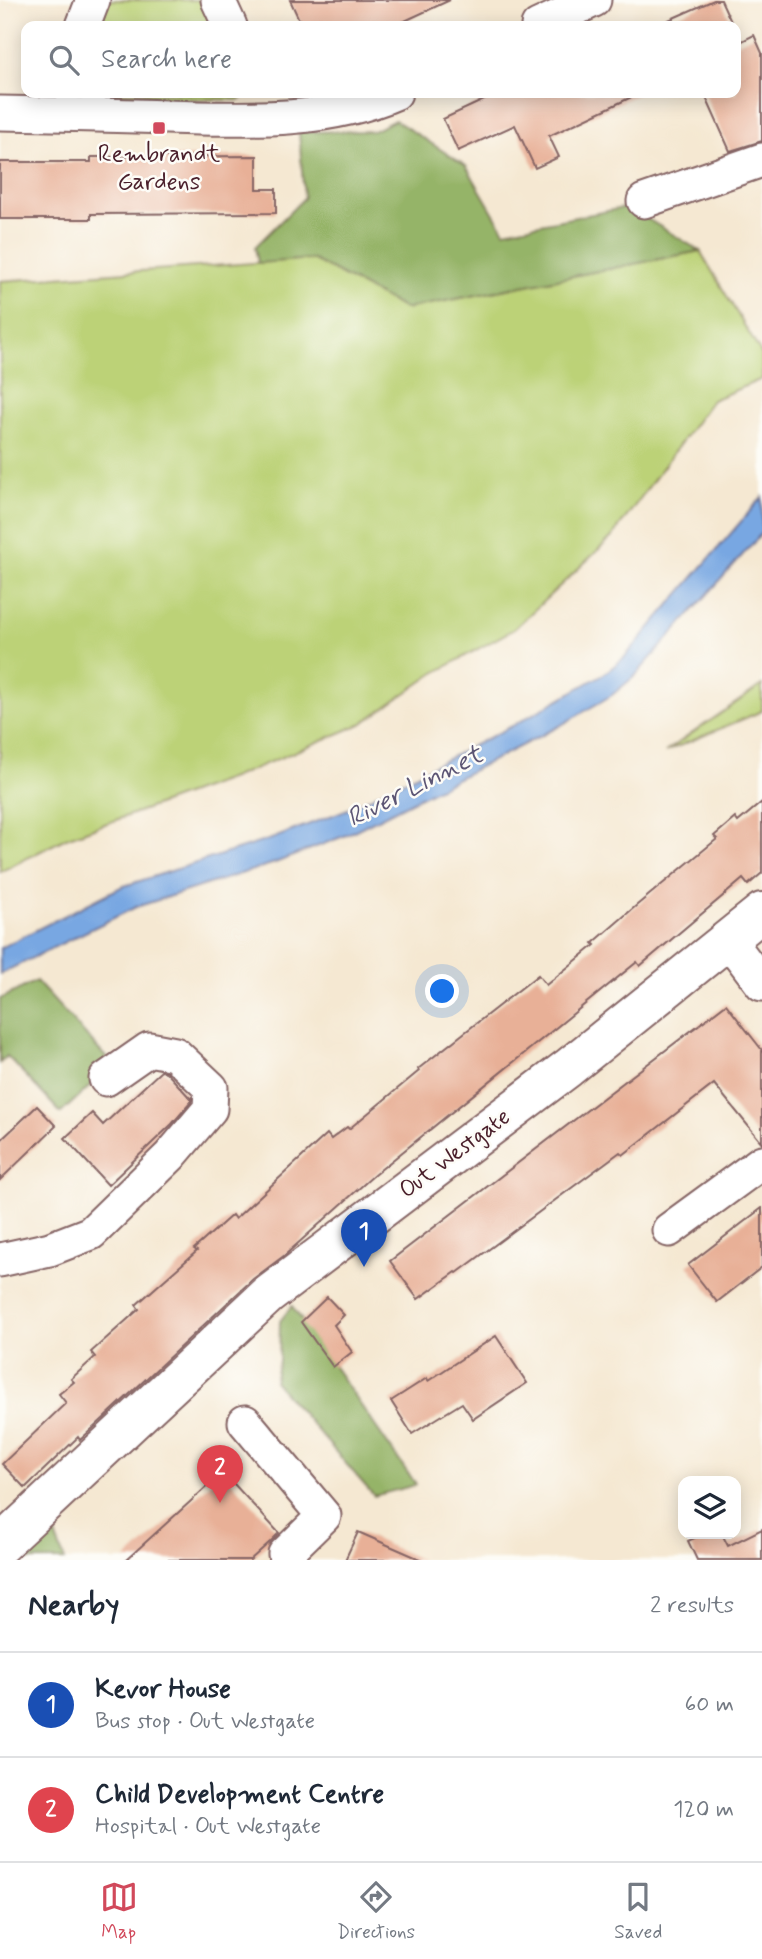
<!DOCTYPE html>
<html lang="en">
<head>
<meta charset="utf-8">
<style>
	:root { --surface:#fff; --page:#f2f2f3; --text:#1f2937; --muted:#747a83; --line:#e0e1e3; --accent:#d1495b }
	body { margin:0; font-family:Mynerve,sans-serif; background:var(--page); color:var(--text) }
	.controls { position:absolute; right:21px; bottom:21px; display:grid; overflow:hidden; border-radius:14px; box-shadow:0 4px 18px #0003 }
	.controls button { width:63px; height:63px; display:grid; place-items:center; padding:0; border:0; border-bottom:2px solid var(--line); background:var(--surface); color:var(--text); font:35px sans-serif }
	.you { position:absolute; left:443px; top:992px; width:24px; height:24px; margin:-18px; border:5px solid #fff; border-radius:50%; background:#1a73e8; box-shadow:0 0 0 10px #1a73e833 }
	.badge { display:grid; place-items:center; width:46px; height:46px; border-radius:50%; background:var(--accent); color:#fff; font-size:23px; font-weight:700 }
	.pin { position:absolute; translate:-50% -58px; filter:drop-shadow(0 2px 4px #0008) }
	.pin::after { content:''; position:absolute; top:37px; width:24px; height:21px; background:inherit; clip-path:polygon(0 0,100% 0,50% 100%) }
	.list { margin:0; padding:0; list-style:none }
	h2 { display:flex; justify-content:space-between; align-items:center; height:91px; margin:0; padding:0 28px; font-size:30px }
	h2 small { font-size:23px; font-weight:400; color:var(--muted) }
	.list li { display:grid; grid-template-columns:46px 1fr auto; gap:21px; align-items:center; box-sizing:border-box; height:105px; padding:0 28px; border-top:2px solid var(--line) }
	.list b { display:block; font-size:26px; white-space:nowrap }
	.list p { margin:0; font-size:23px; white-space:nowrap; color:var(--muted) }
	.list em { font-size:23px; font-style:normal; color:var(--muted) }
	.icon { flex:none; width:38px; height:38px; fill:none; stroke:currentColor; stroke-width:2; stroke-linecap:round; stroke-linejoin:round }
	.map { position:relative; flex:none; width:762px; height:1560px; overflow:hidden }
	.search { position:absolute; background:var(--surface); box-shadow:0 4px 18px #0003; left:21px; right:21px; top:21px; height:77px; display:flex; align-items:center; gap:18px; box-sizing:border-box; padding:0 24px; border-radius:14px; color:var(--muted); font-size:26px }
	.sheet { height:301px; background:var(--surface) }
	nav { display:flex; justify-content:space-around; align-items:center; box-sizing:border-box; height:98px; border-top:2px solid var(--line); background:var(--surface); font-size:19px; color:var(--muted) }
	nav a { display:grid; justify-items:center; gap:4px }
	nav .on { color:var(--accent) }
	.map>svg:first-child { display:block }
	.green { fill:#bcd277; stroke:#837851; stroke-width:2 }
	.forest { fill:#95b468; stroke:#706a4a; stroke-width:2 }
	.water { fill:#78a7e2; stroke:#616386; stroke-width:2 }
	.building { fill:#e8b097 }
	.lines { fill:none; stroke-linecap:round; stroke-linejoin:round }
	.minor-casing { stroke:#866565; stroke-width:37 }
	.major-casing { stroke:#866565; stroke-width:42 }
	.minor { stroke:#fff; stroke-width:33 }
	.major { stroke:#fff; stroke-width:38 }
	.poi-dot { fill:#d1495b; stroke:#fdfcf7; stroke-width:2.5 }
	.labels { text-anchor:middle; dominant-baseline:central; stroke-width:5; stroke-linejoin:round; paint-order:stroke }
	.poi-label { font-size:24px; fill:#4a1f2b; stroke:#fdfcf7 }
	.street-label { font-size:24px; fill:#4a1f2b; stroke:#fdfcf7 }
	.water-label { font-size:26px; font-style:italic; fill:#5c5574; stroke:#fdfcf7 }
</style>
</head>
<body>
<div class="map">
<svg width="762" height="1560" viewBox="0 0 762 1560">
	<rect width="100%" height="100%" fill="#fdfcf7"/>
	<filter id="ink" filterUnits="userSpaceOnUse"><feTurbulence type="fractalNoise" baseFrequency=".0143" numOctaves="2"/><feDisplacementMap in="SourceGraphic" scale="14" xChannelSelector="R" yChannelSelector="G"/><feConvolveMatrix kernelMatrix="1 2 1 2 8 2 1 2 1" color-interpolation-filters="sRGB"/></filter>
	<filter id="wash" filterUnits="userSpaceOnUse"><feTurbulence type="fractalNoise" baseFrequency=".00686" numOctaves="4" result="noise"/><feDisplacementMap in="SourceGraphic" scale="28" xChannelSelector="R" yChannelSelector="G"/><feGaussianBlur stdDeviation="1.57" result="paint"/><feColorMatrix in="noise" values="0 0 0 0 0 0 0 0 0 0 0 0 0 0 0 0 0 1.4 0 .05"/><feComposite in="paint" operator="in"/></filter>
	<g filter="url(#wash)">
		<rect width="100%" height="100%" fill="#f5e8d2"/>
		<g class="green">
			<polygon points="105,0 208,0 219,26 96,26"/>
			<polygon points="86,93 246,93 240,100 94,97"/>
			<polygon points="700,251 762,355 762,379 712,400 612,537 514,629 433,674 361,724 232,778 66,838 0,872 0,281 312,259 405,309"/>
			<polygon points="762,685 762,711 665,752"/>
		</g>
		<g class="forest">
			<polygon points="395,120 466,166 504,231 628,207 700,251 405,309 312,259 258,263 255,247 304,198 299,132 373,131"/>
			<polygon points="36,981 113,1065 61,1113 7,1056 0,1063 0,999"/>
			<polygon points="292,1306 416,1485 374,1496 274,1381 279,1361 280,1321"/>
			<polygon points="54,1533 65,1560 25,1560"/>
		</g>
		<polygon class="water" points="762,497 762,533 635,676 612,695 556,728 344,836 275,863 136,907 0,974 0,948 121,887 274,838 348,809 512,726 605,673 624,658"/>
		<g id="blocks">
			<g class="building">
				<polygon points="290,0 450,0 394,26 302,26"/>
				<polygon points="714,0 721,0 733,26 655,26"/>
				<polygon points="754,35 762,53 762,141 730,151 704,93 736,93 736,44"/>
				<polygon points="499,93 640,93 549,136 559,157 535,168 515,125 458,151 443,119"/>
				<polygon points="257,156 257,189 276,189 276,213 91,214 91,219 0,219 0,162 91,162 91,157"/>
				<polygon points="762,802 762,873 748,885 743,879 640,966 637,962 374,1175 285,1255 253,1279 103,1419 80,1440 78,1437 25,1488 2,1464 66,1403 59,1394 74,1382 71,1379 95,1357 91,1352 139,1309 136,1305 197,1251 194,1249 232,1215 235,1219 327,1134 331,1139 347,1127 349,1129 419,1071 418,1069 538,975 546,985 595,945 593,943 637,905 717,839 714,836 735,818 738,822"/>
				<polygon points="726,1004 762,1050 762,1143 714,1084 623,1155 620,1152 457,1273 456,1272 418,1299 390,1261"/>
				<polygon points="161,1071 166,1072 191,1099 191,1102 172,1124 108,1185 65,1138 92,1113 103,1125"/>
				<polygon points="37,1106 56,1126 0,1180 0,1141"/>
				<polygon points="762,1208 762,1267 717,1302 688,1265"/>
				<polygon points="327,1297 344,1315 334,1325 352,1352 333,1367 301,1322"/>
				<polygon points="496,1336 527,1383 473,1419 462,1403 412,1434 391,1401 427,1378 428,1381"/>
				<polygon points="223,1472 279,1533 270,1542 250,1560 126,1560"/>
				<polygon points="762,1529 762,1560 697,1560 688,1541 703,1534 722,1534 728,1546"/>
				<polygon points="358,1532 422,1560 345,1560"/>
			</g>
		</g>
	</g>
	<g filter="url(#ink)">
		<use href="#blocks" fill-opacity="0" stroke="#866565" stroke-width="2"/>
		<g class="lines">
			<defs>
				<g id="minor">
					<polyline points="218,0 230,26"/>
					<polyline points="83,26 93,0"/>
					<polyline points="538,26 594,0"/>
					<path d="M 0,113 C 56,114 111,115 167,117 C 243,119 324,124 395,93"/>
					<polyline points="644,201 762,160"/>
					<polyline points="728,939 762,984"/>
					<polyline points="669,1230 762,1162"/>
					<polyline points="0,1260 50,1249 91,1233 170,1156 210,1109 211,1088 175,1054 149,1049 106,1079"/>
					<polyline points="245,1422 324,1516 285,1554 286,1560"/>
				</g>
				<polyline id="major" points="0,1545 268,1295 568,1068 762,912"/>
			</defs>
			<use href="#minor" class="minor-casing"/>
			<use href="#major" class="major-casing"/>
			<use href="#minor" class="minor"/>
			<use href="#major" class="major"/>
		</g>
	</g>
	<rect class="poi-dot" x="152" y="121" width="14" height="14" rx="3.5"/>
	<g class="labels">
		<g class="poi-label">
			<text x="159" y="154">Rembrandt<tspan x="159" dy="28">Gardens</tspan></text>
		</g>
		<g class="street-label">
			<text transform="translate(455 1154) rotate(-37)">Out Westgate</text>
		</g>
		<g class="water-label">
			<text transform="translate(415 787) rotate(-27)">River Linnet</text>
		</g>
	</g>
</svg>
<div class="controls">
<button><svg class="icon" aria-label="layers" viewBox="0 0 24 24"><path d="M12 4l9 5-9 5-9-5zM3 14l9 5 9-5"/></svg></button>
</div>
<div class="you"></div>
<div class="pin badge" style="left:364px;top:1267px;background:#1a4fb4">1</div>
<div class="pin badge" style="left:220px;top:1503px;background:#e0444e">2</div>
<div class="search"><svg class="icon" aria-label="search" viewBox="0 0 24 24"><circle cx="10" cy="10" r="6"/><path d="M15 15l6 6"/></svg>Search here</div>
</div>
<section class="sheet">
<h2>Nearby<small>2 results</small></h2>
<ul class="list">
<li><span class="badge" style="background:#1a4fb4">1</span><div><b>Kevor House</b><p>Bus stop · Out Westgate</p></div><em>60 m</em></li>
<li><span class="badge" style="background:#e0444e">2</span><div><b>Child Development Centre</b><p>Hospital · Out Westgate</p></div><em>120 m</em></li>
</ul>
</section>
<nav>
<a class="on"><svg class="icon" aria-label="map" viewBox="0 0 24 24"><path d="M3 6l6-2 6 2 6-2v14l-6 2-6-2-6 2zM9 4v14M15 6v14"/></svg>Map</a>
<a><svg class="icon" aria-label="directions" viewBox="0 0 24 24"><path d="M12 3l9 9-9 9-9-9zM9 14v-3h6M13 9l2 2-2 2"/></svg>Directions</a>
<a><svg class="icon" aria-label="saved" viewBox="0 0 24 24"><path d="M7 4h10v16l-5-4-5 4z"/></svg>Saved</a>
</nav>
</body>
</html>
